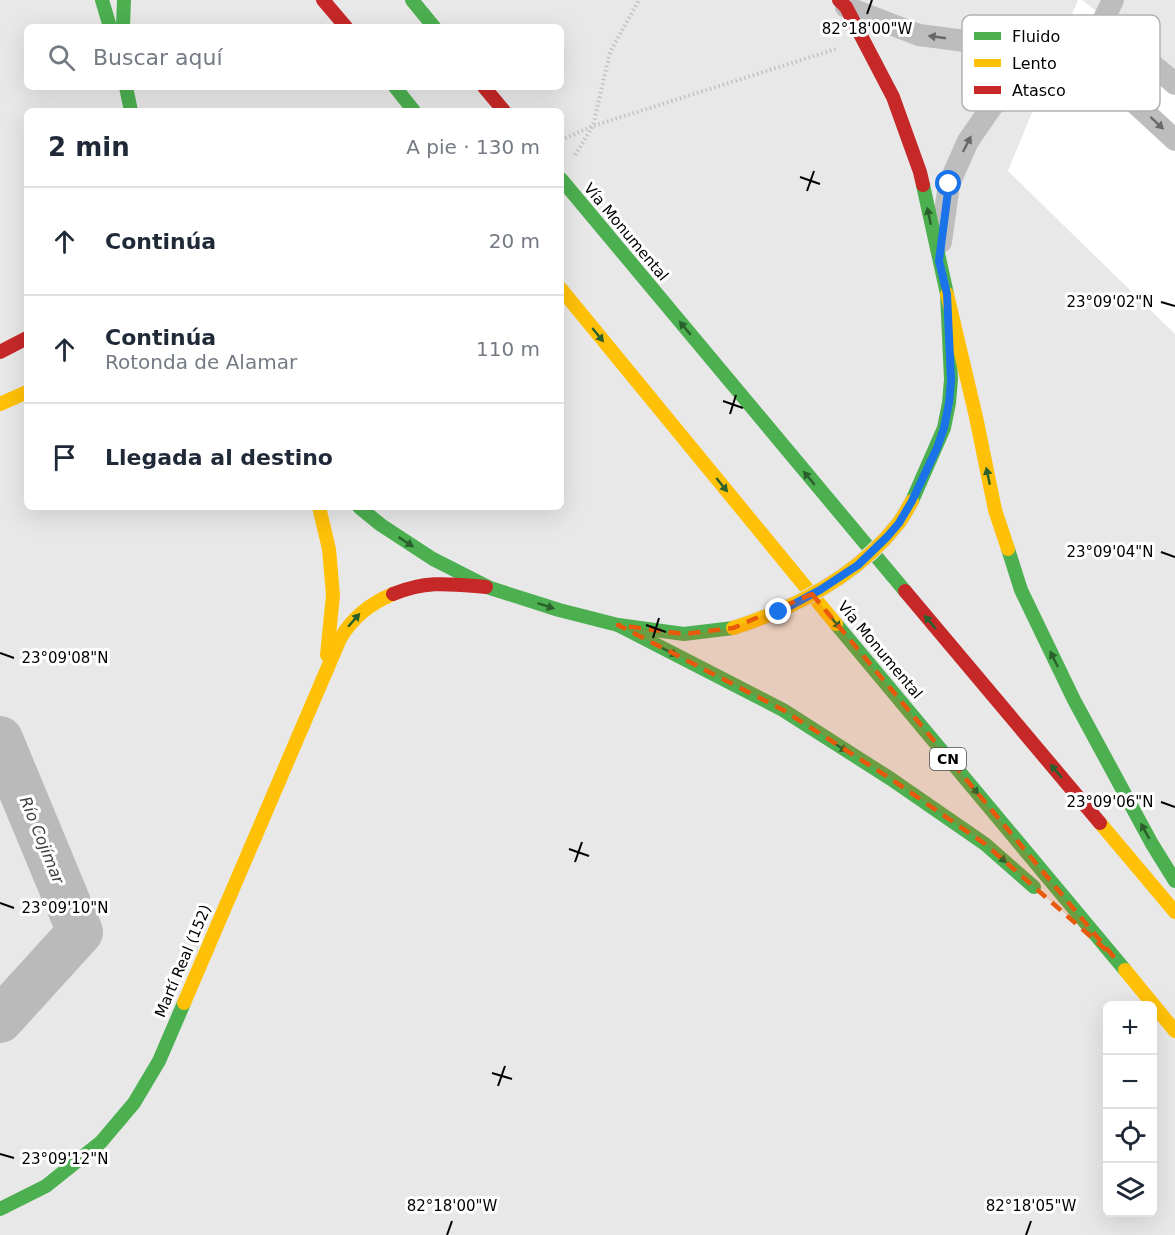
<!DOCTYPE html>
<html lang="es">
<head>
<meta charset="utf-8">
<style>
	:root { --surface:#fff; --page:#f6f6f7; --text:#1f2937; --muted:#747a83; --line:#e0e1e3 }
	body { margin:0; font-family:"DejaVu Sans",sans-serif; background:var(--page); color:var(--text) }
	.controls { position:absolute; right:18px; bottom:18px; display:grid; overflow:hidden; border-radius:9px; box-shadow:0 6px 24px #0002 }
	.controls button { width:54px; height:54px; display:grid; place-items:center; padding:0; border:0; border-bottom:2px solid var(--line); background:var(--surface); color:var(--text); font:30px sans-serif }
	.stop { position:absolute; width:18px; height:18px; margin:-14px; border:4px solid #1a73e8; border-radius:50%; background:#fff }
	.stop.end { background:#1a73e8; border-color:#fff; box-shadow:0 2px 6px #0008 }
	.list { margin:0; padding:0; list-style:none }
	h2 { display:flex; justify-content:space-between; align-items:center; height:78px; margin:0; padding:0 24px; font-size:26px }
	h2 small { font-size:20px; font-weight:400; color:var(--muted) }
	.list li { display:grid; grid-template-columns:39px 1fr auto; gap:18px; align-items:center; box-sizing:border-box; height:108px; padding:0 24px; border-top:2px solid var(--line) }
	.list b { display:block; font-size:22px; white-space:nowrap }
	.list p { margin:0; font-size:20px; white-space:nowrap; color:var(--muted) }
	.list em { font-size:20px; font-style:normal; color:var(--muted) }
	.icon { flex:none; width:33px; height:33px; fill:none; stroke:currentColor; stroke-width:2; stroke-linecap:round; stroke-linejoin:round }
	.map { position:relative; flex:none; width:1175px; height:1235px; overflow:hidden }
	.search { position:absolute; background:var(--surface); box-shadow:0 6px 24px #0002; left:24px; top:24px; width:540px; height:66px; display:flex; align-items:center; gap:15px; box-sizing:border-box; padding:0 21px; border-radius:9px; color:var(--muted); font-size:22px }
	.panel { position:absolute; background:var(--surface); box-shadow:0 6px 24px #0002; left:24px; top:108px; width:540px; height:402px; border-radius:9px }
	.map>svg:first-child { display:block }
	.green { fill:#e8e8e8; fill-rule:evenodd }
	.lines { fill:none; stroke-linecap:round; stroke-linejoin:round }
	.river { stroke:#bababa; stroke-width:46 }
	.path { stroke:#c2c2c2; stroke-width:4; stroke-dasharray:1.5 3; stroke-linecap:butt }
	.street { stroke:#bdbdbd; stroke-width:22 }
	.fast { stroke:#4caf50; stroke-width:14 }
	.slow { stroke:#ffc107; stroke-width:14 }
	.jam { stroke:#c62828; stroke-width:14 }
	.slow-bridge-casing { stroke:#dbdbdb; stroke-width:16; stroke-linecap:butt }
	.slow-bridge { stroke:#ffc107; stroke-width:14 }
	.oneway { fill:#686868 }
	.oneway2 { fill:#2a602c }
	.route { stroke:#1a73e8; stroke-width:8 }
	.marked { fill:#e8590c; fill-opacity:0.2; stroke:#e8590c; stroke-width:4.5; stroke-dasharray:12 8; stroke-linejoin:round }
	.ticks { fill:none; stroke:#000; stroke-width:2 }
	.labels { text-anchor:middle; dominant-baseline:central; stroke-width:6; stroke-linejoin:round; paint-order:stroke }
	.shield { fill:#fff; stroke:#4c4c4c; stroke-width:1.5 }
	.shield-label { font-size:14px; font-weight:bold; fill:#000 }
	.street-label { font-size:15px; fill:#000; stroke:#fff }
	.water-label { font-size:16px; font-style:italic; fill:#3d3d3d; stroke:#fff }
	.key { fill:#fff; stroke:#b2b2b2; stroke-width:1.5 }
	.key-label { font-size:16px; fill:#000 }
	.ticks-label { font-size:15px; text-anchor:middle; fill:#000; stroke:#fff; stroke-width:6; stroke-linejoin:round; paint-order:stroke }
</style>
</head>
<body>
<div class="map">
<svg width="1175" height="1235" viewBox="0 0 1175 1235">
	<rect width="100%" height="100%" fill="#fff"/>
	<g class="green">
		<path d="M 0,0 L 1078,0 L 1008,171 L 1175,334 L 1175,1235 L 0,1235 ZM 27,27 L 561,27 L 561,87 L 27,87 ZM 27,111 L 561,111 L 561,507 L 27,507 ZM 1108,1006 L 1152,1006 L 1152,1212 L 1108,1212 Z"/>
		<polygon points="1082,0 1175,0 1175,70"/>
	</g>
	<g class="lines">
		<polyline class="river" points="0,739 80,932 0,1020"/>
		<g class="path">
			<polyline points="561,140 593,126 836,49"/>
			<polyline points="575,155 593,126 610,52 639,0"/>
		</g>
		<g class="street">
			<polyline points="846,7 919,35 981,43 1024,38 1066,29 1099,29 1127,44 1165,75 1175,84"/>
			<polyline points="1099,29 1113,0"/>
			<polyline points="941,242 949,184 968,141 993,105 1036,76 1076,65 1110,80 1175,140"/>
		</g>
		<g class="fast">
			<polyline points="102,0 110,27"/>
			<polyline points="412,0 434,27"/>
			<polyline points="123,27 124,0"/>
			<polyline points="126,87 131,111"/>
			<polyline points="395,87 414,111"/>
			<polyline points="561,179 905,591"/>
			<polyline points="912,501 944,428 949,403 951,379 947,294 923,185"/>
			<polyline points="359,507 381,525 433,559 490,588 559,610 618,625 684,634 733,628"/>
			<polyline points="1008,549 1021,590 1074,700 1152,844 1175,881"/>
			<polyline points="836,624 1125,970"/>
			<polyline points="618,625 783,710 891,779 985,844 1034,887"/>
			<polyline points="0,1209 46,1186 101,1142 134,1103 159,1061 184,1003"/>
		</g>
		<g class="slow">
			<polyline points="561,289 836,624"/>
			<polyline points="947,294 976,417 995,510 1008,549"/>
			<polyline points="0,404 27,392"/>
			<polyline points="319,507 329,549 333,595 327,655"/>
			<polyline points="1100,823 1175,912"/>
			<polyline points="1125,970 1175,1031"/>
			<path d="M 184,1003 L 340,639 C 352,618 371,603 393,594"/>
		</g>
		<g class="jam">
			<polyline points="323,0 346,27"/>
			<polyline points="839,0 846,7 893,97 920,172 923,185"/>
			<polyline points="484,87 504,111"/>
			<polyline points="0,352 27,338"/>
			<polyline points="905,591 1100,823"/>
			<path d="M 393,594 C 428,580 450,584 486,587"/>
		</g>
		<defs>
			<path id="slow-bridge" d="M 733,628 C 795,608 856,577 897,525 C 903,518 907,509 912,501"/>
		</defs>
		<use href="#slow-bridge" class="slow-bridge-casing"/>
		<use href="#slow-bridge" class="slow-bridge"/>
	</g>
	<defs><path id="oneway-solid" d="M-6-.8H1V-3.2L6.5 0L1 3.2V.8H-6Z" transform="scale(1.5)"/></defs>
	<g class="oneway">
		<use href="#oneway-solid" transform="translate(937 37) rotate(-172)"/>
		<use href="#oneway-solid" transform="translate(1157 123) rotate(43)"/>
		<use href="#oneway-solid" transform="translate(967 144) rotate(-63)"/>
	</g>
	<g class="oneway2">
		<use href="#oneway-solid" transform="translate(929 216) rotate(-102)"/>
		<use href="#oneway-solid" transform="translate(685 328) rotate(-130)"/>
		<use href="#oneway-solid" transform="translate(598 335) rotate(51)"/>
		<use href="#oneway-solid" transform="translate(988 476) rotate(-102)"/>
		<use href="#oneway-solid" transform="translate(809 478) rotate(-130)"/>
		<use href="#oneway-solid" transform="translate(722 485) rotate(51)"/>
		<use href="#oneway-solid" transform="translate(406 542) rotate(33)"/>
		<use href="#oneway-solid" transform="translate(546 606) rotate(18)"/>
		<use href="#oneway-solid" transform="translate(354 620) rotate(-49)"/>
		<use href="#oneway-solid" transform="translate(835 622) rotate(50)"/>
		<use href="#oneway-solid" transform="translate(930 622) rotate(-130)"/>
		<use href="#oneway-solid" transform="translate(670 652) rotate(27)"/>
		<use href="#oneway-solid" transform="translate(1054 659) rotate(-116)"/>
		<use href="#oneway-solid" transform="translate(840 747) rotate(33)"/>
		<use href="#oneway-solid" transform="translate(1056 771) rotate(-130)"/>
		<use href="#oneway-solid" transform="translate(973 788) rotate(50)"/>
		<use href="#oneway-solid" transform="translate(1145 831) rotate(-119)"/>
		<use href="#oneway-solid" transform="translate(1000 857) rotate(41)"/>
	</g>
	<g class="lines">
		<polyline class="route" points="779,612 820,590 858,565 887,537 899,523 912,501 937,448 944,428 949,403 951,380 947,294 939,261 949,184"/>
	</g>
	<path class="marked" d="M 812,594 L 1113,956 L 985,844 L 891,779 L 783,710 L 618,625 L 684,634 L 733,628 Z"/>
	<path class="ticks" d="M 867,14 L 872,0M 800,177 L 820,184M 807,191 L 814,171M 1161,302 L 1175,306M 723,401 L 743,408M 730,414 L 736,395M 1161,552 L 1175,557M 646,625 L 666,632M 653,638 L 659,618M 0,653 L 14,658M 1161,802 L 1175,807M 569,849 L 589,856M 575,862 L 582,842M 0,903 L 14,908M 492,1073 L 512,1079M 498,1086 L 505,1066M 0,1154 L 14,1158M 447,1235 L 452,1221M 1026,1235 L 1031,1221"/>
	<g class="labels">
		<rect class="shield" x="930" y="748" width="36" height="22" rx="4.5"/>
		<g class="shield-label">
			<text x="948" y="759">CN</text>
		</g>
		<g class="street-label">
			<text transform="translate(626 232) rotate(50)">Vía Monumental</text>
			<text transform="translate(880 650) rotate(50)">Vía Monumental</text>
			<text transform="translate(183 961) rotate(-67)">Martí Real (152)</text>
		</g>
		<g class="water-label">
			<text transform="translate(42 840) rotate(68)">Río Cojímar</text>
		</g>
	</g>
	<rect x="962" y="15" width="198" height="96" rx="9" class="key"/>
	<rect x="974" y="32" width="27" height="8" fill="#4caf50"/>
	<rect x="974" y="59" width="27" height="8" fill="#ffc107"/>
	<rect x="974" y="86" width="27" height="8" fill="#c62828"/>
	<g class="key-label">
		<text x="1012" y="42">Fluido</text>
		<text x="1012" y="69">Lento</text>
		<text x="1012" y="96">Atasco</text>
	</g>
	<g class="ticks-label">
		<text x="867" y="34">82°18'00"W</text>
		<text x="1110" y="307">23°09'02"N</text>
		<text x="1110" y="557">23°09'04"N</text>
		<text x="65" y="663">23°09'08"N</text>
		<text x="1110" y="807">23°09'06"N</text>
		<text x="65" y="913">23°09'10"N</text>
		<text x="65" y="1164">23°09'12"N</text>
		<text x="452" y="1211">82°18'00"W</text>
		<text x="1031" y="1211">82°18'05"W</text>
	</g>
</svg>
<div class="controls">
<button>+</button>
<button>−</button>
<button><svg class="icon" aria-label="locate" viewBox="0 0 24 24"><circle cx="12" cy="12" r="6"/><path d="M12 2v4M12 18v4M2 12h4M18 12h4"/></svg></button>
<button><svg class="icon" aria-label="layers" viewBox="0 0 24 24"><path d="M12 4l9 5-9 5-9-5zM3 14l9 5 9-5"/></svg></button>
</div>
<div class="stop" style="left:949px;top:184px"></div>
<div class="stop end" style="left:779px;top:612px"></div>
<div class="search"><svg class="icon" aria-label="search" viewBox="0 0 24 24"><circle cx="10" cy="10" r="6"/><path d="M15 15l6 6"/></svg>Buscar aquí</div>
<section class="panel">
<h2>2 min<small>A pie · 130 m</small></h2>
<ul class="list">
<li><svg class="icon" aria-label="ahead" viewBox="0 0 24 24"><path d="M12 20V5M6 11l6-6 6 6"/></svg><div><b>Continúa</b></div><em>20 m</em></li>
<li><svg class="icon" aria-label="ahead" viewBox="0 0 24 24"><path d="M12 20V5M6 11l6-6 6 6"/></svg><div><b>Continúa</b><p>Rotonda de Alamar</p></div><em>110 m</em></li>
<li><svg class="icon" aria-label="arrive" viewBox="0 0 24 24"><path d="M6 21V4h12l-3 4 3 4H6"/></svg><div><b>Llegada al destino</b></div></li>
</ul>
</section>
</div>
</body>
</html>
